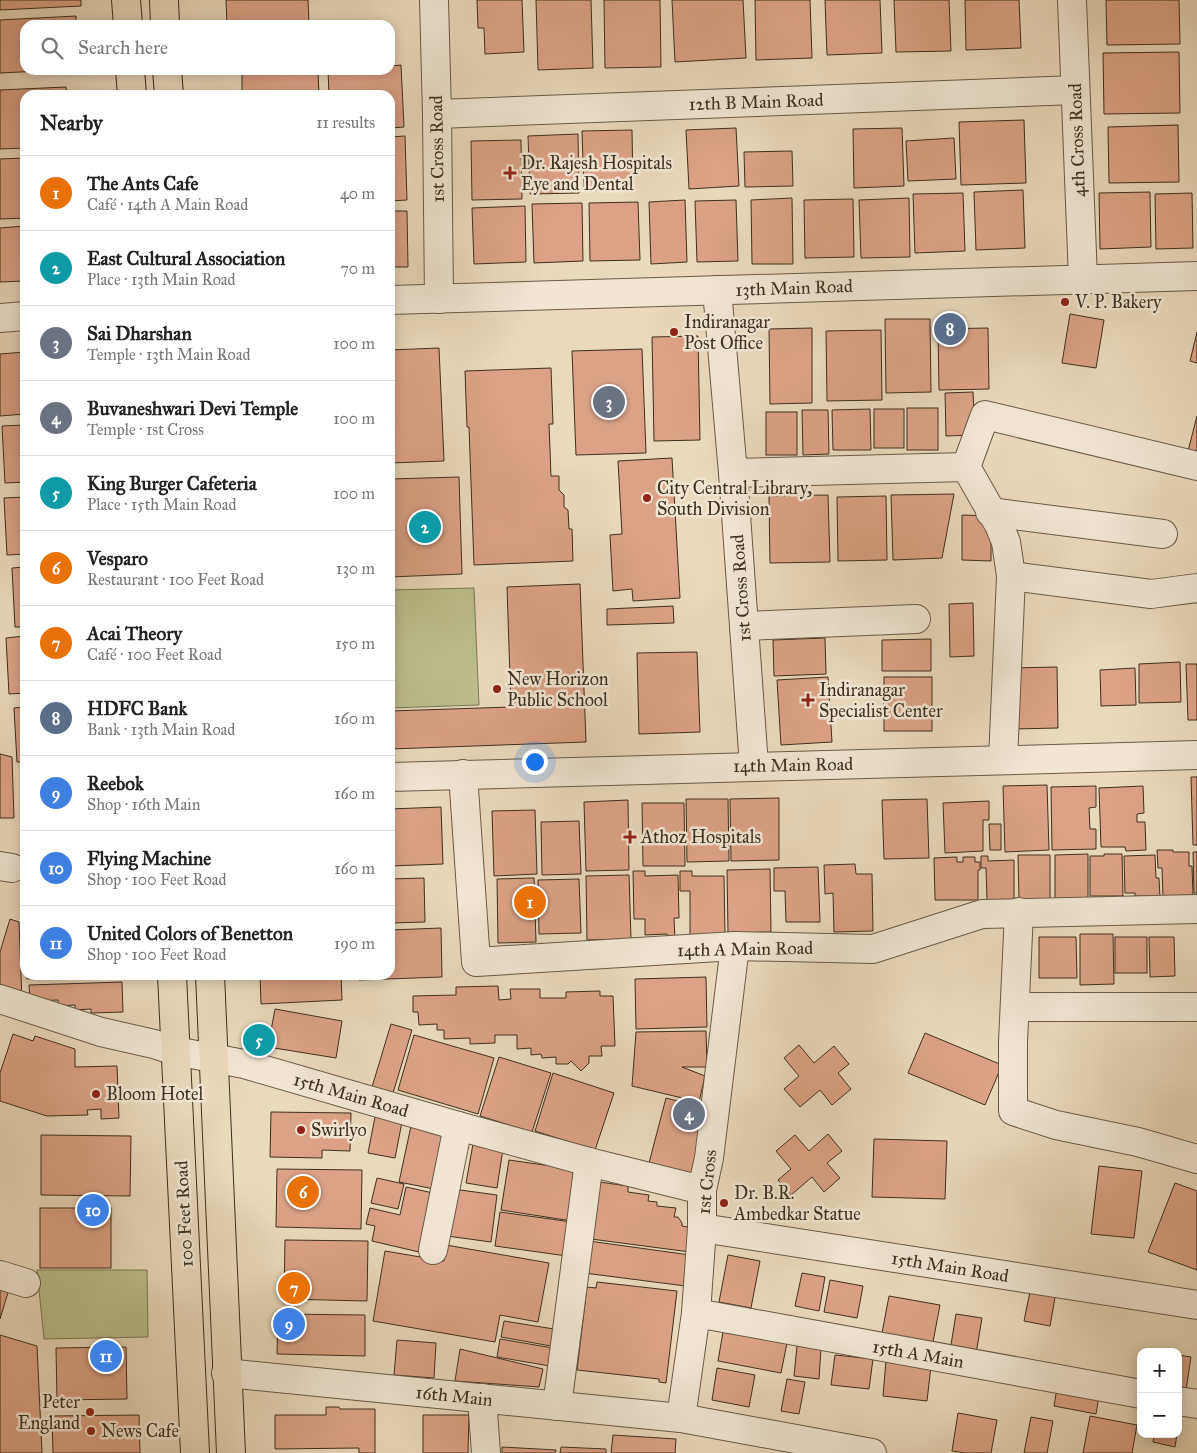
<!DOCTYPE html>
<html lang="en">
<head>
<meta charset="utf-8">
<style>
	:root { --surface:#fff; --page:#f2f2f2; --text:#222; --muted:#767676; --line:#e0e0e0; --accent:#8f2418 }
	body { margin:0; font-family:"IM FELL Great Primer",serif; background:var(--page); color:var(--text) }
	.controls { position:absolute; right:15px; bottom:15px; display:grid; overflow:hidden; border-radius:10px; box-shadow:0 2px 12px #0003 }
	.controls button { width:45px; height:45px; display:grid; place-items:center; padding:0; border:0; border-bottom:1px solid var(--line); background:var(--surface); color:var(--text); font:25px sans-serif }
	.you { position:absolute; left:534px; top:761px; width:18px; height:18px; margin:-12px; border:4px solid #fff; border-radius:50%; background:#1a73e8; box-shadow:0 0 0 8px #1a73e833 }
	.badge { display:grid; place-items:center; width:32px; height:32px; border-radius:50%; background:var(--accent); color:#fff; font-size:16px; font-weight:700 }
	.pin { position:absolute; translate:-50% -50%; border:2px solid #fff; box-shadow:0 1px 5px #0006 }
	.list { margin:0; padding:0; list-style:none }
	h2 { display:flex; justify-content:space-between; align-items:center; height:65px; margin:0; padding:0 20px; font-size:21px }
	h2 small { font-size:16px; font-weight:400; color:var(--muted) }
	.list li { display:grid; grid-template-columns:32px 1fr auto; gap:15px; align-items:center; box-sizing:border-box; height:75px; padding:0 20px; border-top:1px solid var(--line) }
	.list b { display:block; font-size:19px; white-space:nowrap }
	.list p { margin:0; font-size:16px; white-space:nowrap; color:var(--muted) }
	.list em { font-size:16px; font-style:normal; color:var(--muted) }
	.icon { flex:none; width:28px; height:28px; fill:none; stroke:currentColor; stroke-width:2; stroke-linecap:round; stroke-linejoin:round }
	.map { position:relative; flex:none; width:1197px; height:1453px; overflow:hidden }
	.search { position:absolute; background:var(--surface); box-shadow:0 2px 12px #0003; left:20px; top:20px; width:375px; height:55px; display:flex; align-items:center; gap:12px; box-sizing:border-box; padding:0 18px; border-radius:15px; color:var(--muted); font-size:19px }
	.panel { position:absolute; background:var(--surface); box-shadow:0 2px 12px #0003; left:20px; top:90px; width:375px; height:890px; border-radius:15px }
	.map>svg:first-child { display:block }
	.grass { fill:#bcbe8d; stroke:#7d7655 }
	.building { fill:#dca287; stroke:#3e2f1d }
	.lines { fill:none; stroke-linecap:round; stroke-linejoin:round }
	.minor-casing { stroke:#695a45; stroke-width:30 }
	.major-casing { stroke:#3e2f1d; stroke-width:30 }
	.minor { stroke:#f2e6d3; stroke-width:28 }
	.major { stroke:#ebd9bc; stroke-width:28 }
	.poi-dot { fill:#8f2418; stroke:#f2e6d3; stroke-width:2 }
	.labels { text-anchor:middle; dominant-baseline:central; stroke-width:5; stroke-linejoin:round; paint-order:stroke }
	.street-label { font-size:18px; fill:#3e2f1d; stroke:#f2e6d3 }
	.poi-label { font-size:18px; fill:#3e2f1d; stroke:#f2e6d3; text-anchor:start }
</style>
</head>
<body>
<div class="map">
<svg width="1197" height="1453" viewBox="0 0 1197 1453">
	<rect width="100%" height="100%" fill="#ebd9bc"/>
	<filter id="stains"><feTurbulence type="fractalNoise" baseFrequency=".004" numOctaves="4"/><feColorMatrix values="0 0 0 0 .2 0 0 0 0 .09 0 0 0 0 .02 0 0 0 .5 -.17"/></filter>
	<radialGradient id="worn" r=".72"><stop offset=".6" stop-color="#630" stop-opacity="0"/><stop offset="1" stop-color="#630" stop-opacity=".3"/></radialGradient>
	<g class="grass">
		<polygon points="474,588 479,705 390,708 390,590"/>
		<polygon points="37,1270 147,1270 148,1337 44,1339"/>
	</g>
	<g class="building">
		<polygon points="0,0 81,0 81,6 0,10"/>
		<polygon points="226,0 308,0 309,25 227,25"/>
		<polygon points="477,0 522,0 524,52 485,54 484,28 478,28"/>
		<polygon points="536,0 591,0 593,68 538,70"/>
		<polygon points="604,0 660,0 661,67 605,68"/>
		<polygon points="672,0 743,0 746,58 675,62"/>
		<polygon points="755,0 810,0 812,58 756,60"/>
		<polygon points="825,0 880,0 882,53 827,55"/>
		<polygon points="894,0 949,0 951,51 896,52"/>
		<polygon points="965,0 1019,0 1021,48 966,50"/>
		<polygon points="1106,0 1179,0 1180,44 1107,45"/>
		<polygon points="76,16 76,25 25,25 25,70 61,70 0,73 0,20"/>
		<polygon points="1179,52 1180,113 1104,114 1103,53"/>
		<polygon points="401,65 404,127 390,128 390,95 329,95 328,70 390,70 390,66"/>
		<polygon points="242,70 318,70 319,95 242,95"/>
		<polygon points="66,87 67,95 25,95 25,148 0,149 0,90"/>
		<polygon points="1024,120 1026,183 961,185 959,122"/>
		<polygon points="1178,125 1179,182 1109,183 1108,127"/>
		<polygon points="736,128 739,186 689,189 686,130"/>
		<polygon points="902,128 904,186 854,188 853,129"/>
		<polygon points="632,130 633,189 584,190 582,131"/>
		<polygon points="578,134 579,193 530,194 528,136"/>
		<polygon points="405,136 407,200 390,201 390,137"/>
		<polygon points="954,138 956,179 908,181 906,141"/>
		<polygon points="521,140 522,199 472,200 471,141"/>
		<polygon points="792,151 793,186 745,187 744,152"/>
		<polygon points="25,158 25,218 0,219 0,159"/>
		<polygon points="1023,190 1025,248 976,250 974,192"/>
		<polygon points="1150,192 1151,247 1100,249 1099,193"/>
		<polygon points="963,193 965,251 915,253 913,194"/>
		<polygon points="1192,193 1193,248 1156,249 1155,194"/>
		<polygon points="792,198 793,264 752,264 751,200"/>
		<polygon points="909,198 910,257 861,258 859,200"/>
		<polygon points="853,199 854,257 805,258 804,200"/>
		<polygon points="685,200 687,262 651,264 649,202"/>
		<polygon points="736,200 738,261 697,262 695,201"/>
		<polygon points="638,202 640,260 590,261 589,203"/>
		<polygon points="582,203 583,261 534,263 532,204"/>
		<polygon points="525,206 526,262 474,264 472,208"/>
		<polygon points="390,211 407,211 408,267 390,267"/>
		<polygon points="25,226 25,281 0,282 0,228"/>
		<polygon points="1070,314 1104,320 1096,368 1062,363"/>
		<polygon points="885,319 930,319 931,392 886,393"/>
		<polygon points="812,328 812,403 770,404 769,329"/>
		<polygon points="988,328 989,389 939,390 938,329"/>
		<polygon points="881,330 882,400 827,401 826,331"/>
		<polygon points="1197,332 1197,363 1190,361"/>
		<polygon points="698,336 700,440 654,441 652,337"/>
		<polygon points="439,348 444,461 391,463 390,350"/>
		<polygon points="642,349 646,453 576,455 572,351"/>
		<polygon points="25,352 25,414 0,416 0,354"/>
		<polygon points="551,368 553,424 549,424 551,476 559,476 559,490 564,495 564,507 568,510 569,529 572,529 573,561 474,565 469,427 467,427 465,371"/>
		<polygon points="973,392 975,435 946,436 945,393"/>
		<rect x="907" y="408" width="31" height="42"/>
		<polygon points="870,409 871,450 833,450 832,410"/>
		<rect x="874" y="409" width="30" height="39"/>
		<polygon points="802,410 828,410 829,454 803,455"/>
		<rect x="766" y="412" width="31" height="43"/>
		<polygon points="1197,416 1197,458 1187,455"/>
		<polygon points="25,425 25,482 5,483 2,426"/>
		<polygon points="672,458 680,598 633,601 632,589 613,591 610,535 622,534 618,461"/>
		<polygon points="459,477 462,574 390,577 390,479"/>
		<polygon points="954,494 942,558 893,560 891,495"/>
		<polygon points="828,495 830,562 770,563 769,496"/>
		<polygon points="886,496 887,560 838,561 837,497"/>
		<polygon points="25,497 25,554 7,555 4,498"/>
		<polygon points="962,515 991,516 991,561 962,560"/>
		<polygon points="25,567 25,627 15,627 12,568"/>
		<polygon points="580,584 586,742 390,749 390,711 511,707 507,587"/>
		<polygon points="973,603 974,656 950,657 949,604"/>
		<polygon points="673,606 674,623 607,625 607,609"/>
		<polygon points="25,636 25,693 9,694 6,638"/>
		<polygon points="825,638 826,674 774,676 773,640"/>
		<polygon points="931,639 931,671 882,671 882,640"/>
		<polygon points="697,652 700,732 639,734 637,653"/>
		<polygon points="1180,662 1181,702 1139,703 1139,664"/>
		<polygon points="1186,664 1197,664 1197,720 1188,720"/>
		<polygon points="1057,667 1058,728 1013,729 1012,668"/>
		<polygon points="1135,668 1136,705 1101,706 1100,670"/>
		<polygon points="828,677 832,742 781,745 777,680"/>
		<rect x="884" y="677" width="48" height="54"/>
		<polygon points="25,707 25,762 17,762 14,708"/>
		<polygon points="0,754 12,757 14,818 0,818"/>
		<polygon points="1191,777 1197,777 1197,845 1193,845"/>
		<polygon points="1047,785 1049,850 1005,852 1003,786"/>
		<polygon points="1096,786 1096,807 1089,808 1090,829 1096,829 1096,849 1052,850 1051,787"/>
		<polygon points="1143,786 1144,813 1137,814 1137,822 1145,822 1146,850 1126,851 1125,847 1101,847 1099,788"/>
		<polygon points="779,798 779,860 731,861 730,799"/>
		<polygon points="686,799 728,799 729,861 687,862"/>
		<polygon points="927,799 929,858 884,859 882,800"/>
		<polygon points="628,800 629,870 586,871 584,802"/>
		<polygon points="989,801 989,820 983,820 983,851 945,853 943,803"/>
		<polygon points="642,803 684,803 685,866 643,866"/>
		<polygon points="441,807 443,864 390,866 390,809"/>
		<polygon points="535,810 537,874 494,876 492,811"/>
		<polygon points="579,821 581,874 542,875 541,822"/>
		<polygon points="989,824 1001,824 1001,850 990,850"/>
		<polygon points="22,846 25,846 25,906"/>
		<polygon points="1157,850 1173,850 1173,852 1189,852 1189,866 1192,866 1193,895 1163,896 1162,868 1158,868"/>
		<polygon points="1193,852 1197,852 1197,893 1194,893"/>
		<polygon points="1088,854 1088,899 1055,899 1055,855"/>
		<polygon points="1104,854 1122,854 1123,896 1090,896 1090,856 1104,856"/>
		<polygon points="1018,855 1050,855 1050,899 1019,899"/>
		<polygon points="1155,855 1156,878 1159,878 1160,898 1148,899 1147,896 1135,896 1135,893 1125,893 1124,856"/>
		<polygon points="981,856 988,856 988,861 1014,860 1014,902 1001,900 987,900 986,868 981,868"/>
		<polygon points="957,857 957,862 963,862 963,857 975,857 975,862 980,862 980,870 978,870 978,900 935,900 934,858"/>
		<polygon points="855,864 856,874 872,874 873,931 834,932 833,893 825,894 824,865"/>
		<polygon points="818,867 820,922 786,922 785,891 774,891 774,868"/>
		<polygon points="770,869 771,932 728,933 727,870"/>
		<polygon points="633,871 645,871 645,876 678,875 679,918 674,918 675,939 667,939 667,934 645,935 645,919 634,919"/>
		<polygon points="680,871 692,871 692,876 724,876 725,934 690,935 690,891 680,891"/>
		<polygon points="629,875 631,939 587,940 586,876"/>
		<polygon points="424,878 425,922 390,923 390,879"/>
		<polygon points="534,878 536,942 498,943 497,879"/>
		<polygon points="579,879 581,933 539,934 538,880"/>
		<polygon points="10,919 19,922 22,1001 0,994 0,952"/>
		<polygon points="441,928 442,977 359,980 359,975 390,975 390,930"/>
		<polygon points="1080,934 1113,934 1114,984 1080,985"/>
		<polygon points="1039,937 1076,937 1077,978 1039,978"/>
		<rect x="1115" y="937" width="32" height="36"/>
		<polygon points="1149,937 1174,937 1175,976 1150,977"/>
		<polygon points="27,975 104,975 27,979"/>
		<polygon points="260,975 341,975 342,1000 261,1004"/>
		<polygon points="706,977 707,1027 636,1029 635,979"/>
		<polygon points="122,982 123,1012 91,1013 91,1009 75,1010 75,1005 58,1006 58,1000 30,1001 29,985"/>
		<polygon points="498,986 499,1000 511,999 510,989 540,989 540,998 566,998 566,992 600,991 600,996 613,996 615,1046 601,1046 602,1056 589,1056 589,1063 581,1071 571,1061 568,1064 556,1064 556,1057 542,1058 541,1054 531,1055 531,1048 517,1049 517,1035 495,1035 495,1043 470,1044 470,1038 444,1039 444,1030 437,1030 437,1024 419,1025 418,1012 413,1012 413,996 456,995 456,987"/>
		<polygon points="275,1009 342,1021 336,1058 268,1047"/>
		<polygon points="391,1024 412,1030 393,1093 372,1087"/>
		<polygon points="706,1031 707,1067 682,1067 705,1076 699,1102 632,1086 636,1032"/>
		<polygon points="925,1033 1002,1065 985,1105 908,1073"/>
		<polygon points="13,1034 33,1041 35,1036 75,1049 75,1067 117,1066 119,1118 101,1119 101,1109 87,1110 88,1115 47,1116 0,1101 0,1073"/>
		<polygon points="254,1034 267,1037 265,1045 252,1042"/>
		<polygon points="414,1035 494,1058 478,1114 398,1090"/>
		<polygon points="799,1045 814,1063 834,1046 849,1064 838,1073 851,1089 832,1105 820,1090 800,1107 784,1089 799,1076 784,1058"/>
		<polygon points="499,1057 551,1073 532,1132 480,1116"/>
		<polygon points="553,1073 614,1093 595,1150 535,1131"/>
		<polygon points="666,1098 708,1109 692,1174 649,1163"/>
		<polygon points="271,1112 351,1113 350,1151 322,1150 322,1158 270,1157"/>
		<polygon points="375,1117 402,1122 395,1158 368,1153"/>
		<polygon points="411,1126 446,1134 434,1189 399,1182"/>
		<polygon points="828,1134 842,1151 827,1163 840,1178 824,1192 812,1177 791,1195 778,1180 791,1169 776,1151 795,1135 809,1151"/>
		<polygon points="41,1135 131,1136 130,1196 41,1195"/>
		<polygon points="874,1139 947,1141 945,1199 872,1197"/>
		<polygon points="473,1144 503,1149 497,1188 466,1183"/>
		<polygon points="509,1160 579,1170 572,1221 501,1210"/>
		<polygon points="1099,1166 1142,1171 1134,1238 1091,1234"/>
		<polygon points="277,1169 362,1170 361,1229 276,1227"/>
		<polygon points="377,1178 404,1184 398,1209 371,1203"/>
		<polygon points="599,1182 628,1186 628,1192 649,1195 648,1201 657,1202 657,1206 676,1208 674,1217 678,1217 682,1223 682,1226 693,1228 690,1252 591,1239"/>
		<polygon points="1175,1183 1197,1191 1197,1270 1148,1252"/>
		<polygon points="406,1187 433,1193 419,1252 372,1241 375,1226 366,1224 370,1208 400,1215"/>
		<polygon points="453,1189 497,1195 491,1242 447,1236"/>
		<rect x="40" y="1208" width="71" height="60"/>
		<polygon points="500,1212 572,1222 567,1256 495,1246"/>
		<polygon points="285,1240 368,1241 367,1301 284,1299"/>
		<polygon points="589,1241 690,1255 686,1286 584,1273"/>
		<polygon points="446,1245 549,1263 538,1322 500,1315 495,1342 373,1321 385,1251 444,1261"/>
		<polygon points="728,1255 760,1261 751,1308 719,1302"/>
		<polygon points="802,1273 825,1277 819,1311 795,1306"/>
		<polygon points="830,1280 863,1286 857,1318 824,1312"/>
		<polygon points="597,1282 677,1291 666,1383 659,1382 659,1379 577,1370 587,1287 596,1288"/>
		<polygon points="0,1283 10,1286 0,1319"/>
		<polygon points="1031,1287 1056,1292 1050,1326 1024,1321"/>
		<polygon points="889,1296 940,1305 933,1342 882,1333"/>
		<polygon points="278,1314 365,1315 365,1356 277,1354"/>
		<polygon points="956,1314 982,1318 976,1354 950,1351"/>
		<polygon points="504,1321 554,1329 551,1346 501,1337"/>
		<polygon points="723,1332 787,1343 781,1373 718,1361"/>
		<polygon points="0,1335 37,1346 42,1453 0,1453"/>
		<polygon points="500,1339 553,1348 550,1366 497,1357"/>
		<polygon points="397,1340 436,1343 434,1378 394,1375"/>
		<polygon points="797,1346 821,1348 819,1379 794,1376"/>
		<polygon points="126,1347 127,1399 57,1400 56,1348"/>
		<polygon points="460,1349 543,1369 539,1387 455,1381"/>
		<polygon points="835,1355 873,1359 869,1389 831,1385"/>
		<polygon points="1178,1355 1191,1357 1186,1390 1178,1389"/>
		<polygon points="886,1361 931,1366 927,1401 883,1396"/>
		<polygon points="717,1368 755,1375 749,1407 712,1400"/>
		<polygon points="787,1379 805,1382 799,1414 781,1411"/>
		<polygon points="1057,1388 1099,1396 1096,1414 1054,1406"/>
		<polygon points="326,1407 339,1407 340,1409 375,1409 375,1453 359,1453 359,1448 275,1449 275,1415 326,1415"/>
		<polygon points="958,1413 997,1420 991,1453 965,1453 952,1451"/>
		<polygon points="139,1415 140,1453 53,1453 52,1416"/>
		<polygon points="423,1415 469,1415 468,1453 423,1453"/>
		<polygon points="1090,1416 1137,1425 1132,1453 1083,1453"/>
		<polygon points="1031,1417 1053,1421 1047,1453 1024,1453"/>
		<polygon points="1154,1434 1177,1434 1175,1447 1153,1442"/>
		<polygon points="613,1435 676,1439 675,1453 611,1453"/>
		<polygon points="502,1447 556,1450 555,1453 502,1453"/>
		<polygon points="561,1447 606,1449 606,1453 560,1453"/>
	</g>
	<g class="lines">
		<defs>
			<g id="minor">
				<polyline points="434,0 437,114 439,299"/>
				<polyline points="1072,0 1083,279"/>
				<polyline points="437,114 1075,90"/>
				<polyline points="717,290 733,473 754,766"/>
				<polyline points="390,300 1197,276"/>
				<polyline points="0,318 25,316"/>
				<polyline points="966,467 985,415 1197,466"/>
				<polyline points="733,473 966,467 999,525 1006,542 1011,576 1003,760"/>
				<polyline points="990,512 1163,534"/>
				<polyline points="1011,576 1151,594 1197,588"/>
				<polyline points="744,626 916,619"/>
				<polyline points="463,774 476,962 735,946 873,949 982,914 1197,909"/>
				<polyline points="390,777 1197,755"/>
				<polyline points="0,866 12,868"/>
				<polyline points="1019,912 1013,1042 1013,1111 1056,1125 1138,1142 1197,1159"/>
				<polyline points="0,999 101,1032 154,1044 175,1051 244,1064 458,1126 589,1162 702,1190"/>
				<polyline points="1015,1007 1197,1007"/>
				<polyline points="702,1228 1197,1305"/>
				<polyline points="433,1250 458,1126"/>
				<polyline points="0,1275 26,1283"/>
				<polyline points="696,1313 1141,1394"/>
				<polyline points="226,1373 681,1418 872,1453"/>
				<polyline points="482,1398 486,1453"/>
				<polyline points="1178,1401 1197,1404"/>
				<polyline points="557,1406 589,1162"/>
				<polyline points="681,1418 696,1313 702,1228 702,1190 709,1158 735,946"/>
			</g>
			<g id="major">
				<polyline points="126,0 128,25"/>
				<polyline points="164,0 165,25"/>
				<polyline points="130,70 132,95"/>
				<polyline points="167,70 169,95"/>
				<polyline points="172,975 195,1453"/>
				<polyline points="210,975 231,1453"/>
			</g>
		</defs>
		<use href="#minor" class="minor-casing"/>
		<use href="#major" class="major-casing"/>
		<use href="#minor" class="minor"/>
		<use href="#major" class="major"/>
	</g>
	<g class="poi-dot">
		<path d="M507.5 165.5h5v5h5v5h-5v5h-5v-5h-5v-5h5z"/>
		<circle cx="1065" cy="302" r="5"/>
		<circle cx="674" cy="332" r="5"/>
		<circle cx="647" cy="498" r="5"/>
		<circle cx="497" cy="689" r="5"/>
		<path d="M805.5 692.5h5v5h5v5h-5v5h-5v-5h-5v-5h5z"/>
		<path d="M627.5 829.5h5v5h5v5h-5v5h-5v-5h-5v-5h5z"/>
		<circle cx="96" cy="1094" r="5"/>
		<circle cx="301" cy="1130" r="5"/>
		<circle cx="724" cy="1203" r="5"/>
		<circle cx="90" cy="1412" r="5"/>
		<circle cx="91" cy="1431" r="5"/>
	</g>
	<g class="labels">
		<g class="street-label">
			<text transform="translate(756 102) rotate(-2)">12th B Main Road</text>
			<text transform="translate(1077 140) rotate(-92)">4th Cross Road</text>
			<text transform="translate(437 149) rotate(-91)">1st Cross Road</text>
			<text transform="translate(794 288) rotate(-2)">13th Main Road</text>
			<text transform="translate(741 588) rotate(-94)">1st Cross Road</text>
			<text transform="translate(793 765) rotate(-1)">14th Main Road</text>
			<text transform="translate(745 949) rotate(-1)">14th A Main Road</text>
			<text transform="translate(351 1095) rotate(16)">15th Main Road</text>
			<text transform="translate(707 1182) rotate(-84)">1st Cross</text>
			<text transform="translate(184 1214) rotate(-93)">100 Feet Road</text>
			<text transform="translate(950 1267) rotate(9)">15th Main Road</text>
			<text transform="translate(918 1354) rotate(10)">15th A Main</text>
			<text transform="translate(454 1396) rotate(6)">16th Main</text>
		</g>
		<g class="poi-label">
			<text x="521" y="163">Dr. Rajesh Hospitals<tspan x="521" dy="21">Eye and Dental</tspan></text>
			<text x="1075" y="302">V. P. Bakery</text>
			<text x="684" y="322">Indiranagar<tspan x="684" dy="21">Post Office</tspan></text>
			<text x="657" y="488">City Central Library,<tspan x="657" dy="21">South Division</tspan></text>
			<text x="507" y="679">New Horizon<tspan x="507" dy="21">Public School</tspan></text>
			<text x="819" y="690">Indiranagar<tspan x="819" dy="21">Specialist Center</tspan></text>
			<text x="641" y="837">Athoz Hospitals</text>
			<text x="106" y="1094">Bloom Hotel</text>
			<text x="311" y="1130">Swirlyo</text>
			<text x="734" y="1193">Dr. B.R.<tspan x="734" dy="21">Ambedkar Statue</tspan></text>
			<text x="80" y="1402" text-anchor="end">Peter<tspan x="80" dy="21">England</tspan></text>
			<text x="101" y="1431">News Cafe</text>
		</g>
	</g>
	<rect width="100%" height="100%" filter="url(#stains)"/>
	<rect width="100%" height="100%" fill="url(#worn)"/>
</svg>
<div class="controls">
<button>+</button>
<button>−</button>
</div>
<div class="you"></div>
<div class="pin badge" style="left:530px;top:902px;background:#e8710a">1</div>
<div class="pin badge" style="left:425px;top:527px;background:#0f9aa8">2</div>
<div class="pin badge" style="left:609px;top:402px;background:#6b7280">3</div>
<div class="pin badge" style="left:689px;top:1114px;background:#6b7280">4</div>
<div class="pin badge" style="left:259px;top:1040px;background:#0f9aa8">5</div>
<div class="pin badge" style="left:303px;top:1192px;background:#e8710a">6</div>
<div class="pin badge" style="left:294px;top:1288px;background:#e8710a">7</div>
<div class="pin badge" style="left:950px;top:329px;background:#5c6f8a">8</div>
<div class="pin badge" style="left:289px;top:1324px;background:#3f7fe0">9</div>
<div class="pin badge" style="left:93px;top:1210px;background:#3f7fe0">10</div>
<div class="pin badge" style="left:106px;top:1356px;background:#3f7fe0">11</div>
<div class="search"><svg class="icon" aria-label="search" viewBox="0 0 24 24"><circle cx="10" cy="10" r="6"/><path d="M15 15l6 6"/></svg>Search here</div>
<section class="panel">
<h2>Nearby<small>11 results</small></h2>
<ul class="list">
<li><span class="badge" style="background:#e8710a">1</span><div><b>The Ants Cafe</b><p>Café · 14th A Main Road</p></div><em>40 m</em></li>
<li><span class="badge" style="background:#0f9aa8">2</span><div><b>East Cultural Association</b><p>Place · 13th Main Road</p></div><em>70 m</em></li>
<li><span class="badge" style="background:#6b7280">3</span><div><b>Sai Dharshan</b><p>Temple · 13th Main Road</p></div><em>100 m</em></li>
<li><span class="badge" style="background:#6b7280">4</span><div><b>Buvaneshwari Devi Temple</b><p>Temple · 1st Cross</p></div><em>100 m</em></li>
<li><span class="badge" style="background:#0f9aa8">5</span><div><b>King Burger Cafeteria</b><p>Place · 15th Main Road</p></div><em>100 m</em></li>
<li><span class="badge" style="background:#e8710a">6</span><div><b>Vesparo</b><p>Restaurant · 100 Feet Road</p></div><em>130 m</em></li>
<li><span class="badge" style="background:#e8710a">7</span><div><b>Acai Theory</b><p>Café · 100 Feet Road</p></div><em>150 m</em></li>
<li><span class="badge" style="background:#5c6f8a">8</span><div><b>HDFC Bank</b><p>Bank · 13th Main Road</p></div><em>160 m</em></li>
<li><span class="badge" style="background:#3f7fe0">9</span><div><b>Reebok</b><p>Shop · 16th Main</p></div><em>160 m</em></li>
<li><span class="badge" style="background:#3f7fe0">10</span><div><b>Flying Machine</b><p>Shop · 100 Feet Road</p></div><em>160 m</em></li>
<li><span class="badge" style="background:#3f7fe0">11</span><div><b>United Colors of Benetton</b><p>Shop · 100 Feet Road</p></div><em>190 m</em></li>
</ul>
</section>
</div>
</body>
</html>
